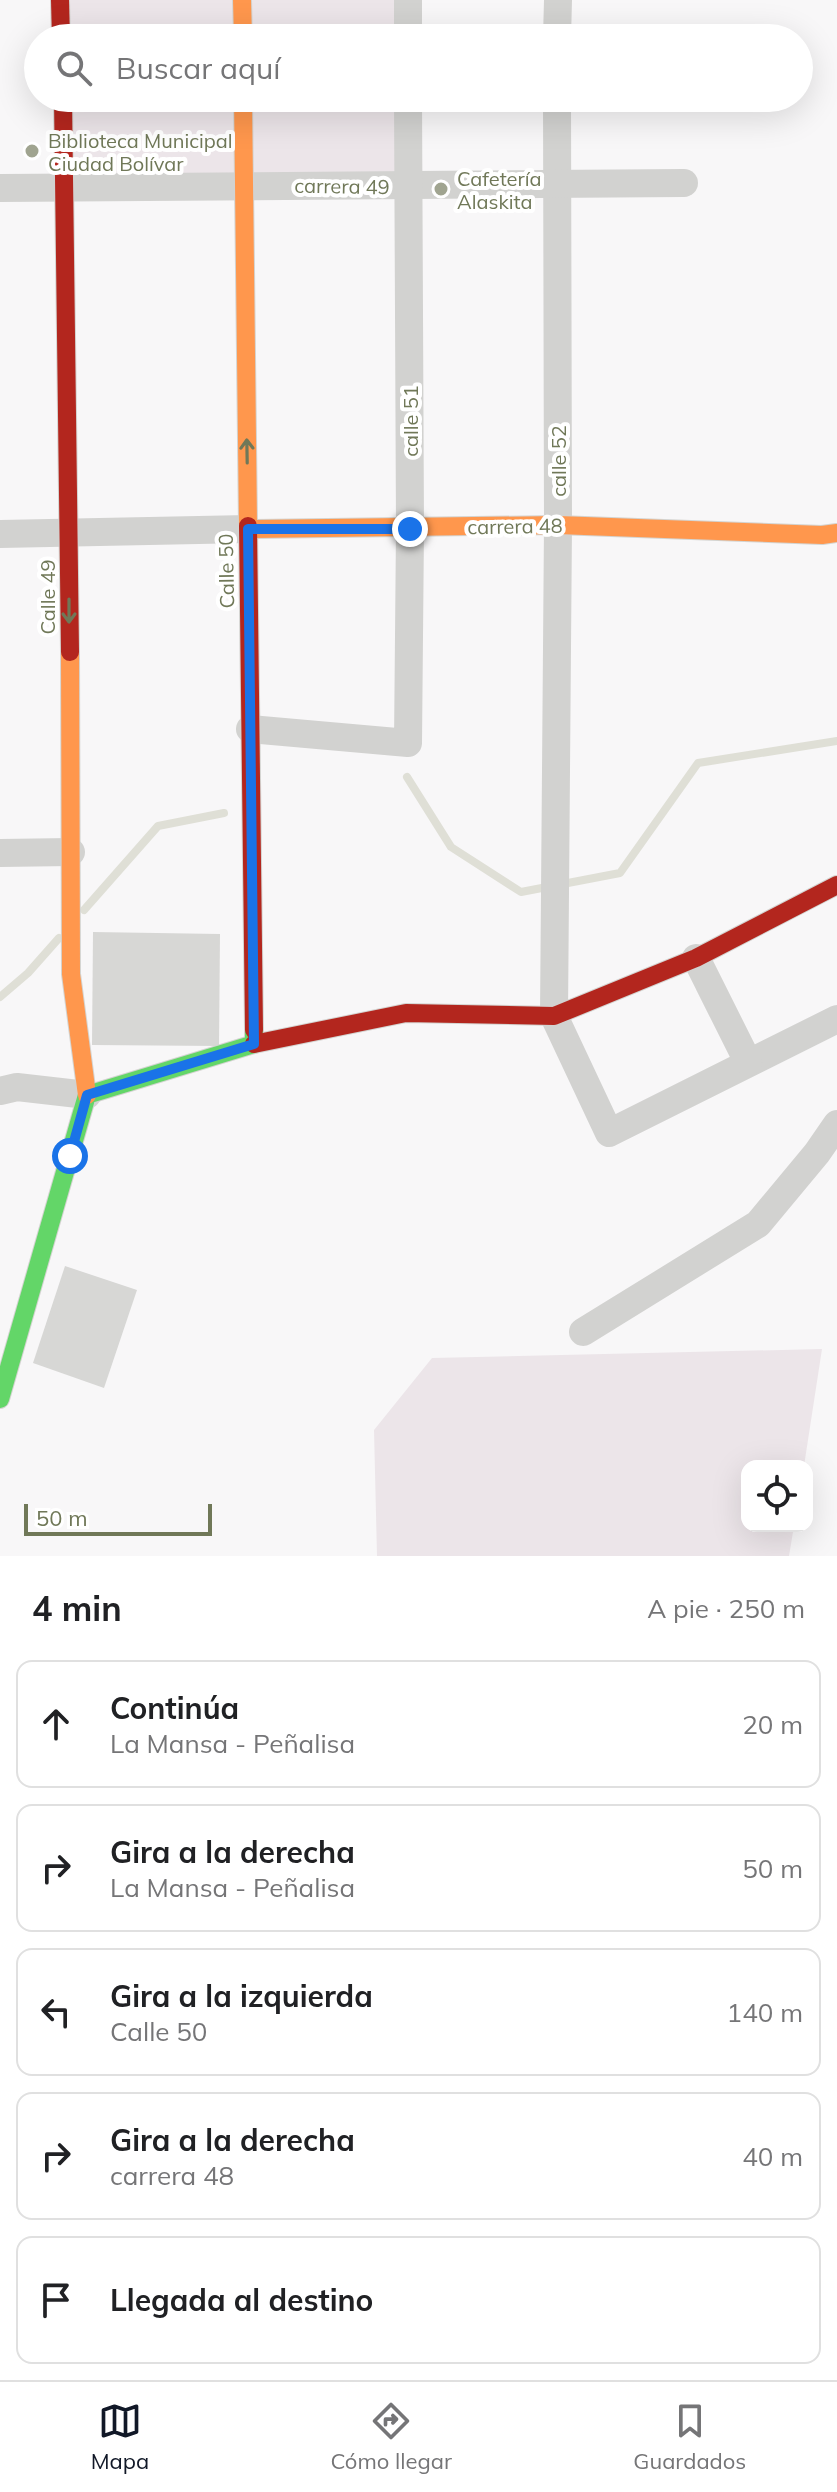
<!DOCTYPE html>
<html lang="es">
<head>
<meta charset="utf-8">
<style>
	:root { --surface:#fff; --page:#f6f6f6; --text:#202124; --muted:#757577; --line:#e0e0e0; --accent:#111827 }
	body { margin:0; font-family:Mulish,sans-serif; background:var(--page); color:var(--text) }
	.controls { position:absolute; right:24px; bottom:24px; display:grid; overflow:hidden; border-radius:16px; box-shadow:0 8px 32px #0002 }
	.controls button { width:72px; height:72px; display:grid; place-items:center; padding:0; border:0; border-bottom:2px solid var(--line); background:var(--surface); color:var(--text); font:40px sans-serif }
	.scale { position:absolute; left:24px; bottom:20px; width:188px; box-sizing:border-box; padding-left:8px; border:4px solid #707858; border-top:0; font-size:22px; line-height:28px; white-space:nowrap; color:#707858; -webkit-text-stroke:6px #fff; paint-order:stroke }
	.stop { position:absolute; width:24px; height:24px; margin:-18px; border:6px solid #1a73e8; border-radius:50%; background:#fff }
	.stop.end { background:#1a73e8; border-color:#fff; box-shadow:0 2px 8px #0008 }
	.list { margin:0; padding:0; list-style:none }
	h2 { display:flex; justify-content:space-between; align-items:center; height:104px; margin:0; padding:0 32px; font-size:34px }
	h2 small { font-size:26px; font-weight:400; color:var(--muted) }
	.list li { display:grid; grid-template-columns:52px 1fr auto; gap:24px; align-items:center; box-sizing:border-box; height:128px; margin:0 16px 16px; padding:0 16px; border:2px solid var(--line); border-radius:16px }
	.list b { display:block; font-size:30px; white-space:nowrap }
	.list p { margin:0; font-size:26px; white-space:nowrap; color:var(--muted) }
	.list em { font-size:26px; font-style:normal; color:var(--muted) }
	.icon { flex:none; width:44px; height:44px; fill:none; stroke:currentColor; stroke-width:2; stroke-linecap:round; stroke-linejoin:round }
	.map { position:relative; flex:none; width:837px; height:1556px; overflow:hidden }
	.search { position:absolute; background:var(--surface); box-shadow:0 8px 32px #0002; left:24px; right:24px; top:24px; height:88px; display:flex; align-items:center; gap:20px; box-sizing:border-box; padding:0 28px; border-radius:44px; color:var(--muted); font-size:30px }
	.sheet { height:824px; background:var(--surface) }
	nav { display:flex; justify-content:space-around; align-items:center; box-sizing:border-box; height:112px; border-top:2px solid var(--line); background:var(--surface); font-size:22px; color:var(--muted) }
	nav a { display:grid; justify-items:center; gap:4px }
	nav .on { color:var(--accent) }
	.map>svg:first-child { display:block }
	.green { fill:#ece5e9 }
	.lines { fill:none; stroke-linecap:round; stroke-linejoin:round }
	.stream { stroke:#dfdfd6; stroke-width:8 }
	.building { fill:#d7d7d5 }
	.fast-casing { stroke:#d4d4d1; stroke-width:20 }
	.slow-casing { stroke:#d4d4d1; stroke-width:20 }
	.jam-casing { stroke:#d4d4d1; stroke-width:20 }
	.street { stroke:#d2d2d0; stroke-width:28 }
	.fast { stroke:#63d668; stroke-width:18 }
	.slow { stroke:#ff974d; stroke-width:18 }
	.jam { stroke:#b3261e; stroke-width:18 }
	.oneway { stroke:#707858 }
	.route { stroke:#1a73e8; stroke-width:10 }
	.poi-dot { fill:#a0a490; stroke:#fff; stroke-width:3 }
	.labels { text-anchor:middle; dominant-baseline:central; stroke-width:8; stroke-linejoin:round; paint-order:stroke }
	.poi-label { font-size:20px; fill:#707858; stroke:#fff; text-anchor:start }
	.street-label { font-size:20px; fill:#707858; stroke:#fff }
</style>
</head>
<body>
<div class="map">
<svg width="837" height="1556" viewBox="0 0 837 1556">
	<rect width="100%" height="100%" fill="#f8f7f8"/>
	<g class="green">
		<polygon points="60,0 408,0 408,38 61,38"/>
		<polygon points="63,98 408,98 408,187 65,187"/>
		<polygon points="822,1349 804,1466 747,1466 747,1526 794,1526 789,1556 377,1556 374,1430 432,1358"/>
	</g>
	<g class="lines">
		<g class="stream">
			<polyline points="407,777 451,847 521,892 620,873 698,763 837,741"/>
			<polyline points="84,910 158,826 224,813"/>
			<polyline points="0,997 28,973 59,938"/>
		</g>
	</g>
	<g class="building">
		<polygon points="93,932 220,934 219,1046 92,1045"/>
		<polygon points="65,1266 137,1290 104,1388 33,1363"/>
	</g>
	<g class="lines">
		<defs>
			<polyline id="fast" points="0,1399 87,1095 254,1044 254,1030"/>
			<g id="slow">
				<polyline points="242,0 243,38"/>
				<polyline points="243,98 248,526"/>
				<polyline points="248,529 558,525 822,535 837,533"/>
				<polyline points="70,652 71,974 87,1095"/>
			</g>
			<g id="jam">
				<polyline points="60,0 61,38"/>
				<polyline points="63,98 70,652"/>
				<polyline points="248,526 254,1030"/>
				<polyline points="254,1044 406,1013 554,1016 696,958 837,885"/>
			</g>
		</defs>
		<use href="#fast" class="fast-casing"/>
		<use href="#slow" class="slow-casing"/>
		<use href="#jam" class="jam-casing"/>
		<g class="street">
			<polyline points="408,0 408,38"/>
			<polyline points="557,38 558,0"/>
			<polyline points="557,98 558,525 554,1016 609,1133 837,1019"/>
			<polyline points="0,188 684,183"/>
			<polyline points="0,534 248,529"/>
			<polyline points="250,729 408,743 410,529 408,98"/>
			<polyline points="0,853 71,852"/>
			<polyline points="696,958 748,1062"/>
			<polyline points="0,1091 17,1087 87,1095"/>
			<polyline points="583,1332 758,1224 817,1153 837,1124"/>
		</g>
		<use href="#fast" class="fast"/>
		<use href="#slow" class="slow"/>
		<use href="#jam" class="jam"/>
	</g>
	<defs><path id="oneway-shaft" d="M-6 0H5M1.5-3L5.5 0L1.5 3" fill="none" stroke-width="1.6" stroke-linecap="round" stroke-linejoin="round" transform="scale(2)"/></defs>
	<g class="oneway">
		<use href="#oneway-shaft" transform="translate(247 451) rotate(-91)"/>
		<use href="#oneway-shaft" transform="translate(69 611) rotate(90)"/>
	</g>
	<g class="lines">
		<polyline class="route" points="70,1156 87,1095 254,1044 248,529 410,529"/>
	</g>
	<g class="poi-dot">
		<circle cx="32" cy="151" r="8"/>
		<circle cx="441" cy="189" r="8"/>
	</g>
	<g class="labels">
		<g class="poi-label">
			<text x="48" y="140">Biblioteca Municipal<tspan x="48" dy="23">Ciudad Bolívar</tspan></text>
			<text x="457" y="178">Cafetería<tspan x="457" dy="23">Alaskita</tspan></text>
		</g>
		<g class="street-label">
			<text transform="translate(342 186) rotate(1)">carrera 49</text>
			<text transform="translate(410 421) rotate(-90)">calle 51</text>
			<text transform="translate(558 461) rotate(-90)">calle 52</text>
			<text transform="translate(515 526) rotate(-1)">carrera 48</text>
			<text transform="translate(226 571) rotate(-91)">Calle 50</text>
			<text transform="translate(47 597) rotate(-90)">Calle 49</text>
		</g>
	</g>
</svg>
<div class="controls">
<button><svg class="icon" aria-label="locate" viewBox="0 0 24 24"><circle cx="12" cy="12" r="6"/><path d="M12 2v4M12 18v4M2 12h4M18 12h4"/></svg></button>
</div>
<div class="scale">50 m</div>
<div class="stop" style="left:70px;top:1156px"></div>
<div class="stop end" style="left:410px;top:529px"></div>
<div class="search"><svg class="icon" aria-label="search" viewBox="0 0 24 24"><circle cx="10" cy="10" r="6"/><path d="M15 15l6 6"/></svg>Buscar aquí</div>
</div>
<section class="sheet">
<h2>4 min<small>A pie · 250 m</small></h2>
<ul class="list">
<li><svg class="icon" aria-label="ahead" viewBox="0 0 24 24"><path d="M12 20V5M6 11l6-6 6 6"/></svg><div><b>Continúa</b><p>La Mansa - Peñalisa</p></div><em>20 m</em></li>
<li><svg class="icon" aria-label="right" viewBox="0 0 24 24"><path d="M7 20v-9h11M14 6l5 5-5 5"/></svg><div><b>Gira a la derecha</b><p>La Mansa - Peñalisa</p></div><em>50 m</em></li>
<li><svg class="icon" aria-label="left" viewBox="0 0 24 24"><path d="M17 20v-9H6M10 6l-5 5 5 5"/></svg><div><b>Gira a la izquierda</b><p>Calle 50</p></div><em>140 m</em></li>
<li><svg class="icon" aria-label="right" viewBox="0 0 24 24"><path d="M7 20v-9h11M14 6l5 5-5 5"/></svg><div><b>Gira a la derecha</b><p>carrera 48</p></div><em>40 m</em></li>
<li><svg class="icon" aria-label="arrive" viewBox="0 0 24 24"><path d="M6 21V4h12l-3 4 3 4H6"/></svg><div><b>Llegada al destino</b></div></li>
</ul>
</section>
<nav>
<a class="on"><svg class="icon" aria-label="map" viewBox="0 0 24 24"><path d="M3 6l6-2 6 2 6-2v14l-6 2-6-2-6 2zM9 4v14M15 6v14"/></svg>Mapa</a>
<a><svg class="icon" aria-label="directions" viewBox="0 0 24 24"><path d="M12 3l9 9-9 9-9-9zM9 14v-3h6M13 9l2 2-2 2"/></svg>Cómo llegar</a>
<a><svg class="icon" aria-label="saved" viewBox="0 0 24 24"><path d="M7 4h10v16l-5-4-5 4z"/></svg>Guardados</a>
</nav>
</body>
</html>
